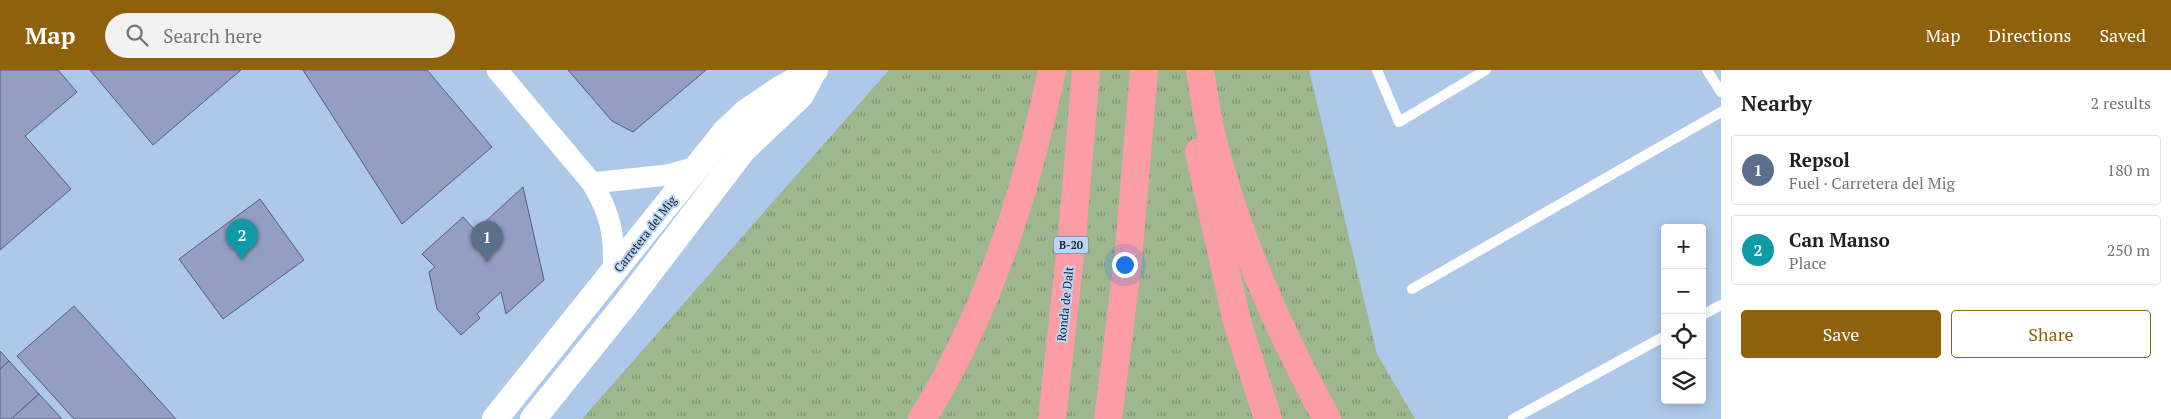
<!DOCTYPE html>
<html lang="en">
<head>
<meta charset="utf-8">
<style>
	:root { --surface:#fff; --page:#f2f2f2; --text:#202124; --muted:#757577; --line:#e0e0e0; --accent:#90610c }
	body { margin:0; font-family:"PT Serif",serif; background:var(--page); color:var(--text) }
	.controls { position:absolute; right:15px; bottom:15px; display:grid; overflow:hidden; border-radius:5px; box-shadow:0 2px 12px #0003 }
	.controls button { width:45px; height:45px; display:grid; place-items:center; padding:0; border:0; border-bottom:1px solid var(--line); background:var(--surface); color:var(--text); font:25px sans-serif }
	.you { position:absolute; left:1124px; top:194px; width:18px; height:18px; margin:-12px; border:4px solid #fff; border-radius:50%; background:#1a73e8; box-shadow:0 0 0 8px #1a73e833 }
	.badge { display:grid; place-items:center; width:32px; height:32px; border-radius:50%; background:var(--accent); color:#fff; font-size:16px; font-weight:700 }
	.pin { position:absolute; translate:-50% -41px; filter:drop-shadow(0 1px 2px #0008) }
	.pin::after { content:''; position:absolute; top:26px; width:18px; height:15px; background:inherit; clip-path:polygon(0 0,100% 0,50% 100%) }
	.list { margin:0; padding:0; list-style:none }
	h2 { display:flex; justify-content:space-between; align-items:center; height:65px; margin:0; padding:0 20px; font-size:21px }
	h2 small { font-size:16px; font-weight:400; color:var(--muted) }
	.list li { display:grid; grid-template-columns:32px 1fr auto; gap:15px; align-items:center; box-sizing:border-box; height:70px; margin:0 10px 10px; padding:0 10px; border:1px solid var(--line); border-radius:5px }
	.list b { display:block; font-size:19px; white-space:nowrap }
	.list p { margin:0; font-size:16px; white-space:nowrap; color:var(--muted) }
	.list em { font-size:16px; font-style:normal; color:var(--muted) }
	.actions { display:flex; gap:10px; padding:15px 20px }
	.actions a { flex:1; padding:11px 0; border:1px solid var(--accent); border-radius:5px; text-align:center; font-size:18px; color:var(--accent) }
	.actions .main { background:var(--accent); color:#fff }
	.icon { flex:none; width:28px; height:28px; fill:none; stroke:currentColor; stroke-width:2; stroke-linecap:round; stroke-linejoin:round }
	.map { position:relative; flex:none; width:1721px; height:349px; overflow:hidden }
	header { display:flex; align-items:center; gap:30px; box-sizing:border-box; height:70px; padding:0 25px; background:var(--accent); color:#fff }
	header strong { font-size:24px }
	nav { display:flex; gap:28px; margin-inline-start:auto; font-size:18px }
	.search { width:350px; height:45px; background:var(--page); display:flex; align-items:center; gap:12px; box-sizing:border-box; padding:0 18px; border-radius:28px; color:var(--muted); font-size:19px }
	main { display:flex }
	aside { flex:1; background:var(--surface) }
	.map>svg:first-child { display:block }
	.grass { fill:url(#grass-tufts) }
	.building { fill:#949dc2; stroke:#565e80 }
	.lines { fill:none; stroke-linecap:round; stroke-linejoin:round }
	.service { stroke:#fff; stroke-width:10 }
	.minor { stroke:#fff; stroke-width:21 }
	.tertiary { stroke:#fff; stroke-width:26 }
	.motorway { stroke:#fc9da5; stroke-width:28 }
	.labels { text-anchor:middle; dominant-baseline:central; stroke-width:4; stroke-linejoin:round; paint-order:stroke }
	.shield { fill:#bbd5f7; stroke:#485669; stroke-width:1 }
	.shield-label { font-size:11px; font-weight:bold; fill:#16202c }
	.street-label { font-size:12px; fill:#16202c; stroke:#bbd5f7 }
</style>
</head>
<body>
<header>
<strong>Map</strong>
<div class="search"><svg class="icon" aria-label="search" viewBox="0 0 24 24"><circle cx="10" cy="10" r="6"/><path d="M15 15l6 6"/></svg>Search here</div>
<nav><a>Map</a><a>Directions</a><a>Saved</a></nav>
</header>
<main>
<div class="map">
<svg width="1721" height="349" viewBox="0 0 1721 349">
	<defs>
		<pattern id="grass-tufts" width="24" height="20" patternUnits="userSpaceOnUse" patternTransform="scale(1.25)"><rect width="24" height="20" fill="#9eb78f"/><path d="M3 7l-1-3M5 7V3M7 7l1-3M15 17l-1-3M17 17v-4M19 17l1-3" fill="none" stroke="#809475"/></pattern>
	</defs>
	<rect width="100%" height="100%" fill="#aec8ea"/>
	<polygon class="grass" points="889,0 1309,0 1377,284 1415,349 582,349"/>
	<g class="building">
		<polygon points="0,0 58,0 77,22 25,66 71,119 0,180"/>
		<polygon points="90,0 241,0 153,75"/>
		<polygon points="303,0 427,0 492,77 402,154"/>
		<polygon points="568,0 706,0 633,62 612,51"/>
		<polygon points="523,117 544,210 506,244 501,222 477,244 480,248 461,265 437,239 429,202 435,197 422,184 463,147 488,174 489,172 486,151"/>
		<polygon points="260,129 304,190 223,249 179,189"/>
		<polygon points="74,236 176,349 74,349 17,286"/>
		<polygon points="0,281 9,291 0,299"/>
		<polygon points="9,291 39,324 11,349 0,349 0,299"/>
		<polygon points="39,324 62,349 11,349"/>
	</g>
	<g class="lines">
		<g class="service">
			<polyline points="1377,0 1399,52 1486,0"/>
			<polyline points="1707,0 1721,22"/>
			<polyline points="1412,219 1721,42"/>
			<polyline points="1702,245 1721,235"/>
			<polyline points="1513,349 1665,266"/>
		</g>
		<g class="minor">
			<path d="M 497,0 L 592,113 C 612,146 615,167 613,205"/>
			<polyline points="592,113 667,105 703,95"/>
		</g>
		<g class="tertiary">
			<polyline points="495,349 725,62 746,42 780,19 815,0"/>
			<polyline points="533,349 624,236 743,80 801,25 813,2"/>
		</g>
		<g class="motorway">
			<path d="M 1200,0 C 1205,32 1210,65 1220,97 C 1245,185 1283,268 1327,349"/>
			<polyline points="1199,82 1237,252 1268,349"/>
			<path d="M 922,349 C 988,243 1027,121 1052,0"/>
			<polyline points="1052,349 1072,167 1086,0"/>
			<polyline points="1108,349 1128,190 1144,0"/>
		</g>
	</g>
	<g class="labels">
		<rect class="shield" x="1053.5" y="166.5" width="35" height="17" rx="4"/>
		<g class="shield-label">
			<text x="1071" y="175">B-20</text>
		</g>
		<g class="street-label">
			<text transform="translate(645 164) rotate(-52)">Carretera del Mig</text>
			<text transform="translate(1065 234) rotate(-84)">Ronda de Dalt</text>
		</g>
	</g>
</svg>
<div class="controls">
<button>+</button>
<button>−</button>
<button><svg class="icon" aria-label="locate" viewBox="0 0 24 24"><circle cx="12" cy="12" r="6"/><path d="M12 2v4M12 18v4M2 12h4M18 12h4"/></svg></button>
<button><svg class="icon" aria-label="layers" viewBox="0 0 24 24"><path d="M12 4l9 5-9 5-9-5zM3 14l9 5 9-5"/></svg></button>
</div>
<div class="you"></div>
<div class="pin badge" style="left:487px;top:192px;background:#5c6f8a">1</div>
<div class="pin badge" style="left:242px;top:190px;background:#0f9aa8">2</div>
</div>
<aside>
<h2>Nearby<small>2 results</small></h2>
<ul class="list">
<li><span class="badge" style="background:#5c6f8a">1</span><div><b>Repsol</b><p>Fuel · Carretera del Mig</p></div><em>180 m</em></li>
<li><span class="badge" style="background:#0f9aa8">2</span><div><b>Can Manso</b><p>Place</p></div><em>250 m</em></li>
</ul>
<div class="actions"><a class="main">Save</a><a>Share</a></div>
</aside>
</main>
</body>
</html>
